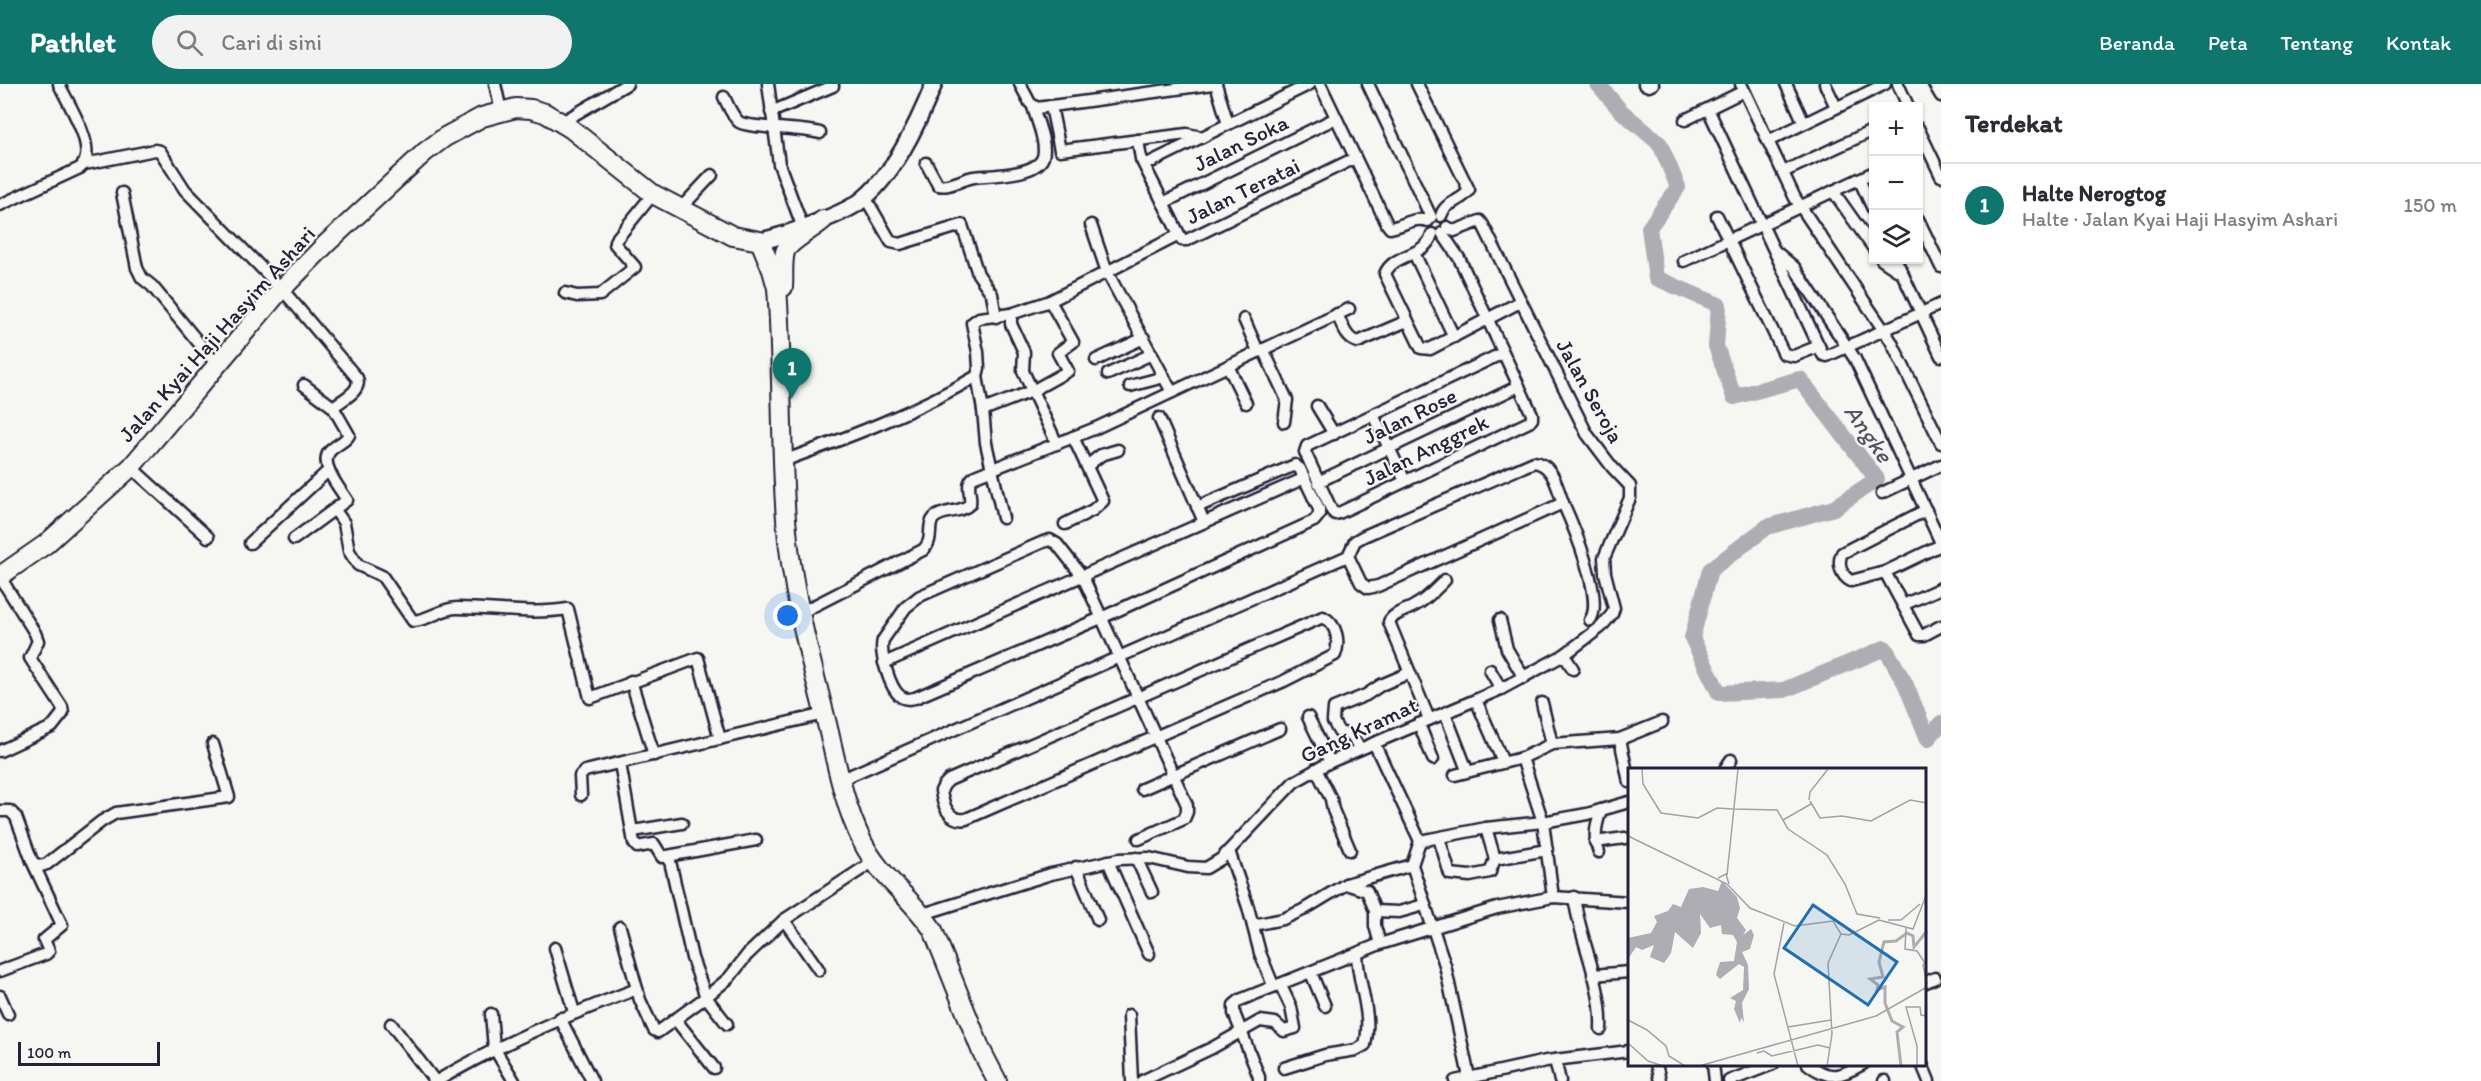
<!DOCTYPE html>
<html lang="id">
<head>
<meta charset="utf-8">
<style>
	:root { --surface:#fff; --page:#f2f2f3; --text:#2b2b33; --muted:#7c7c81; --line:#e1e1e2; --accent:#0f766e }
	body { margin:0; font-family:Itim,sans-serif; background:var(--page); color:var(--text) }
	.controls { position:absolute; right:18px; top:18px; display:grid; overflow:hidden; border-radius:0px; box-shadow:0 2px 4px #0004 }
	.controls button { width:54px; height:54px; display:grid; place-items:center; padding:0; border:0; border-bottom:2px solid var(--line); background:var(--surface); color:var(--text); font:30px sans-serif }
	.scale { position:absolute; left:18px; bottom:15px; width:142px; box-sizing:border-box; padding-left:6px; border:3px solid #22223b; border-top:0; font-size:16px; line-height:21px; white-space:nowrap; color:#22223b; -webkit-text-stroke:4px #f6f6f2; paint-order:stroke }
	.you { position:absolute; left:788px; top:532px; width:21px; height:21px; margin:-15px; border:4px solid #fff; border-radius:50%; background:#1a73e8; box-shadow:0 0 0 9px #1a73e833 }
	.badge { display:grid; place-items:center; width:39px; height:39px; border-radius:50%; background:var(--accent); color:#fff; font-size:20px; font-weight:700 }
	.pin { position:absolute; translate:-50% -50px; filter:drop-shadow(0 2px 3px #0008) }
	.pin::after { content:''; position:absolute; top:32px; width:21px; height:18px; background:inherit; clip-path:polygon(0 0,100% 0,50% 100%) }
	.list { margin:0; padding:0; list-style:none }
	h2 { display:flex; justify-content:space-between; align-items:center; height:78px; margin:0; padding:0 24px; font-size:26px }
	h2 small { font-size:20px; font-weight:400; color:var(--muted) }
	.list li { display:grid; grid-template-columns:39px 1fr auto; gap:18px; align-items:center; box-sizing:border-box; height:84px; padding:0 24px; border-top:2px solid var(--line) }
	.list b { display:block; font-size:22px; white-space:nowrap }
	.list p { margin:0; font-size:20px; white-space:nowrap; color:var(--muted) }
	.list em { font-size:20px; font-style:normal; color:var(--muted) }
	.icon { flex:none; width:33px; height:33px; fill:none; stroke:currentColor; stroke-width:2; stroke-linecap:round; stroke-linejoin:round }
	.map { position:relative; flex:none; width:1941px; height:997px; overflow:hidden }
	header { display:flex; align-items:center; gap:36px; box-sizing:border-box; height:84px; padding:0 30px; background:var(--accent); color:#fff }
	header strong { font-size:28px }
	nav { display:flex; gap:33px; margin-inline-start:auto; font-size:21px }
	.search { width:420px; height:54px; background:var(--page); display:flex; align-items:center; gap:15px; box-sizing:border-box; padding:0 21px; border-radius:33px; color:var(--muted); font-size:22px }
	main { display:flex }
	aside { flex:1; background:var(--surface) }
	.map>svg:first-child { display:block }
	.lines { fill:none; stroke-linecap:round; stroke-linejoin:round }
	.river { stroke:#adadb3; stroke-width:16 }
	.minor-casing { stroke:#22223b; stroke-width:15 }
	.secondary-casing { stroke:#22223b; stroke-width:20 }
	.primary-casing { stroke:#22223b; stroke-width:22 }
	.minor { stroke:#f6f6f2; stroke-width:10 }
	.secondary { stroke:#f6f6f2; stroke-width:15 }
	.primary { stroke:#f6f6f2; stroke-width:18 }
	.labels { text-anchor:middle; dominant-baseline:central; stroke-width:4.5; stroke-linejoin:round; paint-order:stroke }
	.street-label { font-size:22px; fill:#22223b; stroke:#f6f6f2 }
	.water-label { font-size:24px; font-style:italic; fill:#535365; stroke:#f6f6f2 }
	.inset-river { fill:none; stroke:#adadb3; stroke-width:3 }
	.inset-road { fill:none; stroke:#a1a1a9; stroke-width:1.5 }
	.view { fill:#1f6fb2; fill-opacity:0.15; stroke:#1f6fb2; stroke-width:3 }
	.inset-edge { fill:none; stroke:#22223b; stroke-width:3 }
</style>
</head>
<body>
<header>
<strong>Pathlet</strong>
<div class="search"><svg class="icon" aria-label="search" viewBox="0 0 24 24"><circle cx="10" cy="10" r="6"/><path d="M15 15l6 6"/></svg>Cari di sini</div>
<nav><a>Beranda</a><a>Peta</a><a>Tentang</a><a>Kontak</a></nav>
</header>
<main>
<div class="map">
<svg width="1941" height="997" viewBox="0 0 1941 997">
	<rect width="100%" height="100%" fill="#f6f6f2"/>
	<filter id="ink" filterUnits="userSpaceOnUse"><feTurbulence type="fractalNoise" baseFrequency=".0167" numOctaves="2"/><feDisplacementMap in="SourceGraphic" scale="12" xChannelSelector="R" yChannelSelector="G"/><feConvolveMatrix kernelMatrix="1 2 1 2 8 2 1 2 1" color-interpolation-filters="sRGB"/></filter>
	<g filter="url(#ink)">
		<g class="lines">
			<polyline class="river" points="1598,0 1620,26 1660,60 1678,103 1649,144 1656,194 1719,221 1716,262 1734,313 1800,295 1877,395 1834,424 1767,443 1710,486 1692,554 1719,609 1784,606 1885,564 1905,599 1928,655 1941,639"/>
			<defs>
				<g id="minor">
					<polyline points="495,0 501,27"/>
					<polyline points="768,0 779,80 803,144"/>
					<polyline points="1020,0 1030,19 1037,24 1213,0"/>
					<polyline points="1216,0 1228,40"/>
					<path d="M 1320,0 L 1387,140 L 1390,144 C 1404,142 1414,132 1428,137"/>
					<polyline points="1368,0 1431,133"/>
					<path d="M 1417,0 L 1469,106 C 1462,118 1445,117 1441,132"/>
					<polyline points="1644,0 1649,2 1653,0"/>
					<polyline points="1741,0 1795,114 1891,257 1941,359"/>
					<polyline points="1786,0 1804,39"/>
					<polyline points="1825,0 1836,23"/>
					<polyline points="1898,0 1908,22"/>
					<polyline points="1934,0 1941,12"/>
					<path d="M 724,13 C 728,21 732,32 739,38 C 747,44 803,44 820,49"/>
					<polyline points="1051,22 1060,66 1187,50 1202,53"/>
					<polyline points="1708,25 1823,271 1827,272 1941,220"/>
					<polyline points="771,28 833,2"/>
					<polyline points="1685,36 1744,7"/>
					<polyline points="562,38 627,0"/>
					<polyline points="1918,44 1941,92"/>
					<polyline points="1138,56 1141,75 1182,156 1187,156 1355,74"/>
					<polyline points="1768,57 1885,0"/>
					<path d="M 926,79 L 938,101 C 949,104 962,95 974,93 C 989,91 1037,92 1043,73 C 1047,59 1037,37 1033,23"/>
					<path d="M 85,80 L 155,66 L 160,67 L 185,106 L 282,205 L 357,294 C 362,307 343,315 333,323"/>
					<polyline points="1145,81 1310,0"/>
					<polyline points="1783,88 1874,46"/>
					<polyline points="1859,95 1874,127"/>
					<polyline points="1833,107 1874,165"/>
					<polyline points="122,109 137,184 142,194 152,202 217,281"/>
					<polyline points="865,113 891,158 900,160 962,141 978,190 992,210 996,233"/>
					<polyline points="1163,119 1336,34"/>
					<path d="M 0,121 L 80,84 C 100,67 68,20 59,0"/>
					<polyline points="680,125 712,91"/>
					<polyline points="1717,132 1784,270 1794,272 1819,262"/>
					<polyline points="1918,135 1941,183"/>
					<polyline points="1091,141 1107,188 1172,308"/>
					<polyline points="1442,149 1459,174 1532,330 1532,335 1529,338 1339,429 1335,430 1332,427 1305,368 1307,362 1503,269"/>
					<path d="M 1432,150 C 1426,173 1393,169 1385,190 L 1421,264 L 1430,265 L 1520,218"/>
					<polyline points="1775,167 1794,183 1855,275 1941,459"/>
					<polyline points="1414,169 1454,253"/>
					<polyline points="1882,176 1903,190"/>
					<polyline points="1896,176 1941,272"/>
					<polyline points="1684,177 1874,88"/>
					<polyline points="565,209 577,212 600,211 635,183 615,160 615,157 653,110"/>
					<polyline points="1011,230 1011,240 1024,268 1023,287 1057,360"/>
					<path d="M 1337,230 C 1342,240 1346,256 1358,258 L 1407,237"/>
					<polyline points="1244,235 1258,267"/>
					<polyline points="1263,265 1287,316 1284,338"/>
					<polyline points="1096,276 1144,254"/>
					<polyline points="1228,282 1246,319"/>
					<polyline points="1108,290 1152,270"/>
					<polyline points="1130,302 1164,293"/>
					<polyline points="1317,322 1334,350"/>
					<polyline points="983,326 1032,307 1068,287 1058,269 1073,258 1050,217"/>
					<polyline points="1373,331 1405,397"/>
					<polyline points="1159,334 1204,438"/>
					<path d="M 783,377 C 849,353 916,328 977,292"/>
					<polyline points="1087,382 1101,371 1118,366"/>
					<polyline points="131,383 208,453"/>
					<polyline points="1318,398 1519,302"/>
					<polyline points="1882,409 1941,381"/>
					<path d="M 1563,419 C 1573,441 1605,517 1590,536"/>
					<path d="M 335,426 L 344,439 L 349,467 L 358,481 L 382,492 L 413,537 C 429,536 442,524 457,524 C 495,524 531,531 568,525 L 590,614 L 698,574 L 720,655"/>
					<path d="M 1926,426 L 1842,469 C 1837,479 1841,492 1851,497 L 1885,488 L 1941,461"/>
					<polyline points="1003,434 986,359 983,326 977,292 979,284 978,268 972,239 979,234 1011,230 1050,217 1179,151"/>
					<polyline points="1065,440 1093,426 1103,417 1073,353"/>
					<path d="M 294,455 L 347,416 C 340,405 317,378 331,366 C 337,360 345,358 349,351 L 333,323 L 304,301"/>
					<polyline points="250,459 329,386"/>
					<polyline points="1885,488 1919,551 1924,551 1941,542"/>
					<polyline points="0,493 35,549 38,557 30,574 62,623 63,629 52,643 0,667"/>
					<polyline points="1903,521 1941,504"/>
					<path d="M 800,529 L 923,466 C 935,455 926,442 934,434 C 944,425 960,430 970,420 C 972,408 964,400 975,392 L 1096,344 L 1349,225"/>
					<path d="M 1323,533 C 1337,540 1340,558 1335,571 L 1284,597 L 966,735 C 949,738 943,722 941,707 L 944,701 L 949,696 Z"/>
					<polyline points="1500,536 1507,565 1524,594"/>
					<polyline points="1564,571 1573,585"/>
					<polyline points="884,579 1305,394"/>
					<polyline points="1490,586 1501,605"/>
					<polyline points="631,597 654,671"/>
					<polyline points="1476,616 1503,678"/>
					<polyline points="1542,619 1552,660"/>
					<polyline points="1445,629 1467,686"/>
					<polyline points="1308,633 1330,678"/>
					<path d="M 1429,635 L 1389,538 C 1393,529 1406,527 1414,522 C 1426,516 1436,505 1445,496"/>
					<polyline points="1419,640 1433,675"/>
					<polyline points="1620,655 1629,698"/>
					<polyline points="1374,659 1420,757 1412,781 1445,881 1469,993"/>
					<polyline points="1360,665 1351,651 1339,648 1333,637 1334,624 1366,611 1381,601 1409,589"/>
					<polyline points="1522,674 1543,738 1553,813"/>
					<polyline points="620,679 634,759 637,763 654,760 662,773 756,756"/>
					<polyline points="1316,685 1331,715 1333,726 1350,766"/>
					<polyline points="1725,685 1731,676"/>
					<polyline points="1455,691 1522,674 1552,660 1620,655 1662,638"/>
					<path d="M 840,696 L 1348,472 L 1355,457 L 1364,452 L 1534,378 C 1553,380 1557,403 1563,419 L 1378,502 L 1368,504 L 1361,499 L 1348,472"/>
					<polyline points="1142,705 1280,645"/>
					<polyline points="581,711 580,692 585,687 824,630"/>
					<polyline points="0,727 10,727 16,733 32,777 62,841 44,856 49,867 46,870 0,887"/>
					<polyline points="633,747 682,739"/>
					<polyline points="1439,754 1450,790 1470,792 1490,788 1495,775 1486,744"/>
					<path d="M 1139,755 L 1184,735 L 1187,728 L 1187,721 L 1083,493 L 1057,460 L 1050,456 L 1043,458 L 920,512 L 906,523 L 883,556 C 879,569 890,604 900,612 C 905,616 910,615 915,614 L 1101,534 L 1314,437 L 1319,431 L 1319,425 L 1300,385 L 1295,381 L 1197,423"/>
					<polyline points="1420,757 1486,744 1543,738 1587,730 1629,718"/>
					<polyline points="1595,758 1625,754"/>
					<polyline points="1229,767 1248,823 1260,869 1273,901"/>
					<path d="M 1599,768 C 1593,753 1596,741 1601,726"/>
					<polyline points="669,773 692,874 706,913 727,940"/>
					<polyline points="1136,774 1152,808"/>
					<polyline points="1495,775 1547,766"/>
					<polyline points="1108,777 1149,870"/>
					<polyline points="36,780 41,782 47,780 102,737 116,729 229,713 213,660"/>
					<polyline points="1076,783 1098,836"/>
					<polyline points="1346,800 1367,807 1375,827 1375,842 1380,860"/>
					<path d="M 1574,813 C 1580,857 1603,900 1601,945"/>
					<polyline points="1375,827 1399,828 1424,821"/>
					<polyline points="923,830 1051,790 1119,775 1149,774 1188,783 1206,784 1221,775 1294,698 1330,678 1501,605 1564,571 1601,543 1612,530 1614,524 1605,489 1604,474 1630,414 1630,402 1612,383 1587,350 1483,141 1480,137 1454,147 1447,143"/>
					<polyline points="784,836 819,886"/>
					<polyline points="1253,841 1283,835 1303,826 1346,800 1412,781"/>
					<polyline points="620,843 640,916 654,946 658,948 706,913 729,894 747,871 784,836 874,777"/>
					<polyline points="555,864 574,928"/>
					<polyline points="1311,889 1325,922"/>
					<polyline points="1593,891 1629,888"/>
					<polyline points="1924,899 1935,894"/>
					<polyline points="0,912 8,930"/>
					<polyline points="491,930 494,964 514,997"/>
					<polyline points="1129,931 1132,997"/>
					<polyline points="560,934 592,997"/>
					<polyline points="675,935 714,984"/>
					<polyline points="391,940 435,997"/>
					<polyline points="1555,976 1560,997"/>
					<polyline points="1656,980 1660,997"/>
					<polyline points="1713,980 1715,997"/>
					<path d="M 1808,980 C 1829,997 1840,993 1863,980"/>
					<polyline points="1922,980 1929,997"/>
					<path d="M 1284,984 L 1325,971 L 1356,966 L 1365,961 C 1373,930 1358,901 1357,870"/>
					<path d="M 437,997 C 501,959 568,931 637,905"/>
					<polyline points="1142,997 1212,964 1260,937 1275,939 1284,947 1295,944 1291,923 1280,900"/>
					<polyline points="1259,997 1259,993 1234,929 1234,921 1240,916 1380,860 1497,824 1553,813 1629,818"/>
					<polyline points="1455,997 1546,977 1629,967"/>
					<polyline points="1729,997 1773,980"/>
					<polyline points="1884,997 1885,997"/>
				</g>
				<path id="secondary" d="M 760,157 C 777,154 792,148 808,142 C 825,135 843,129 858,119 C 893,94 918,39 934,0"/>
				<g id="primary">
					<path d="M 783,203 C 784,192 782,179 785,168 C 788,158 813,145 823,136"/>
					<path d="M 0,492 L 46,460 L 131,383 L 277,210 L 326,160 L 425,68 L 445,53 L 482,33 L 516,24 L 531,25 L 545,29 L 570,44 L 653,110 L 733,152 L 760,157 L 772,186 L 777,204 C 783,281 780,358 786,435 C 791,503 809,570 826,636 C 836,676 843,719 862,757 C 879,792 912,814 933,846 L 981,966 L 997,997"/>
				</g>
			</defs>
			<use href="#minor" class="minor-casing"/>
			<use href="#secondary" class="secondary-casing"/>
			<use href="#primary" class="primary-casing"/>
			<use href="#minor" class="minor"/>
			<use href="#secondary" class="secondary"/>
			<use href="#primary" class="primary"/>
		</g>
	</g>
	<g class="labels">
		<g class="street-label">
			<text transform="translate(1241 59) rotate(-26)">Jalan Soka</text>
			<text transform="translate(1243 107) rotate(-26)">Jalan Teratai</text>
			<text transform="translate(217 250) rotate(-48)">Jalan Kyai Haji Hasyim Ashari</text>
			<text transform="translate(1590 307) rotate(61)">Jalan Seroja</text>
			<text transform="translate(1410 332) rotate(-26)">Jalan Rose</text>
			<text transform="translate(1426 366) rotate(-26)">Jalan Anggrek</text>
			<text transform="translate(1359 646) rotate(-25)">Gang Kramat</text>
		</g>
		<g class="water-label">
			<text transform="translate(1869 349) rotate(55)">Angke</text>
		</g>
	</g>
	<g transform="translate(1628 684)">
		<rect width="298" height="298" fill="#f6f6f2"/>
		<path d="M 94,113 L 109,129 L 112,140 L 109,150 L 118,162 L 115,167 L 123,161 L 126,167 L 122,181 L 114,184 L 120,197 L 121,221 L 114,235 L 116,254 L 113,250 L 112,255 L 106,241 L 108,233 L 102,230 L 115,222 L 116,199 L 111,196 L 92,211 L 88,207 L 92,194 L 106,193 L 109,174 L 105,167 L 94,166 L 93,157 L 82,160 L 72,146 L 73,165 L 65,180 L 47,164 L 43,185 L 36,195 L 22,189 L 26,177 L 14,182 L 8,179 L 0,191 L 0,170 L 23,165 L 29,154 L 26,148 L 40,143 L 45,136 L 53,139 L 61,121 L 75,119 L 90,123 Z" fill="#adadb3"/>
		<path class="inset-river" d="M 273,298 L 269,264 L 275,259 L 264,253 L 257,235 L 257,219 L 249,222 L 250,217 L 242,211 L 255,209 L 251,194 L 256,174 L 268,173 L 279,165 L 285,168 L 286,179 L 299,163"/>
		<path class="inset-road" d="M 14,1 L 15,16 L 33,45 L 70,50 L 89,40 L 105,41M 181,32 L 182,24 L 200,1M 182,33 L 192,50 L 214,48 L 243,53 L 282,32 L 299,35M 105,41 L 149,42 L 160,61 L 199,87 L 217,116 L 229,146 L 252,150M 155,52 L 183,36M 0,68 L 99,116 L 122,140 L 167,158 L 205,153 L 213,166M 99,107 L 110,1M 90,110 L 98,106 L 101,116M 260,152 L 273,152 L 292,136M 156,155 L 146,206 L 170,298M 278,160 L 277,181 L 289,183 L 297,195M 213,166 L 221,167 L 251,152 L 285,161 L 299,125M 299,193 L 295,197 L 299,216M 0,252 L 19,262 L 38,278 L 41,288 L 57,298M 160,259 L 203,252M 0,275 L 20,293 L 35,298M 129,285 L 136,283 L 144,288 L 190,277 L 202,280M 71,298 L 248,248 L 299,219M 199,298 L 204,266 L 200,195 L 213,166M 289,298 L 289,278 L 278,239 L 292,239 L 293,247 L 299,248"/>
		<path class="view" d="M 185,137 L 269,194 L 240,237 L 156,180 Z"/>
		<rect width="298" height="298" class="inset-edge"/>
	</g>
</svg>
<div class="controls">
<button>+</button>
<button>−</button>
<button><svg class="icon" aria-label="layers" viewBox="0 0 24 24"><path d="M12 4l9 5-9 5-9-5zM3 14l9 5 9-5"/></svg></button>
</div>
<div class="scale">100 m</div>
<div class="you"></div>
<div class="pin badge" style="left:792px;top:314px">1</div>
</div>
<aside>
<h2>Terdekat<small></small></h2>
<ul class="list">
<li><span class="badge">1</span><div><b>Halte Nerogtog</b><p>Halte · Jalan Kyai Haji Hasyim Ashari</p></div><em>150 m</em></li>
</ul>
</aside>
</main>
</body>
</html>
